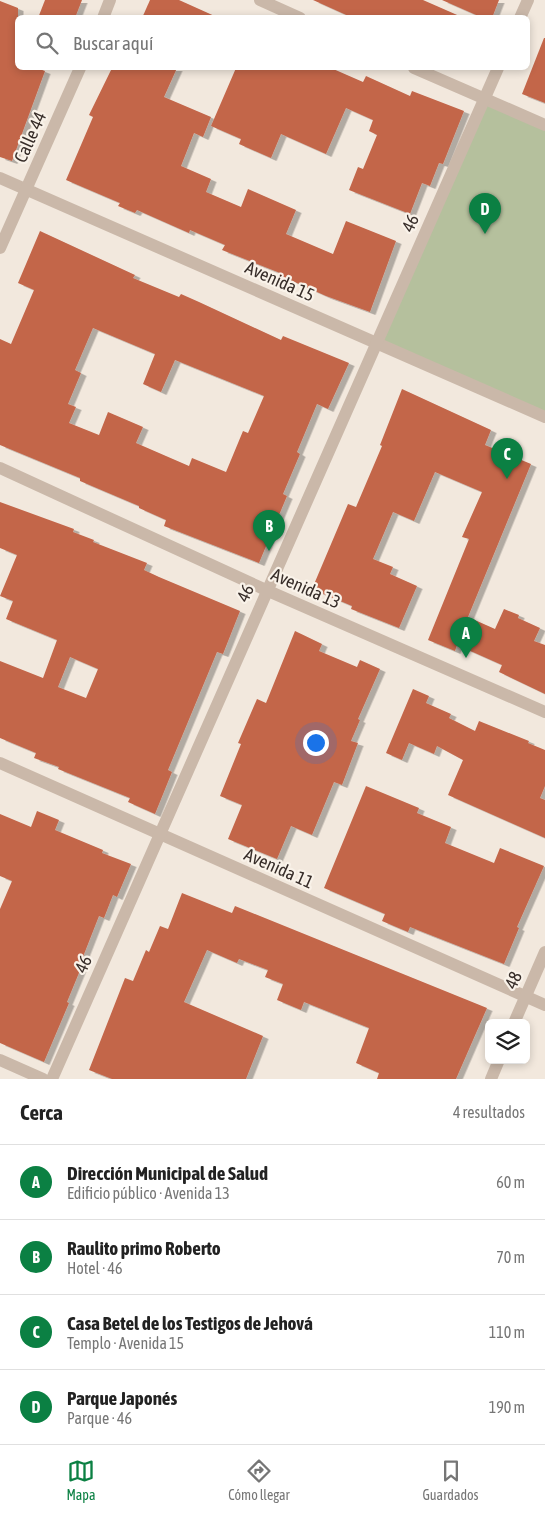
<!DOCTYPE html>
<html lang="es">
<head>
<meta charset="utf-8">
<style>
	:root { --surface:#fff; --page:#f6f6f6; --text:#222; --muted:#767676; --line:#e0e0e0; --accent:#0b8043 }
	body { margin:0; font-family:"Asap Condensed",sans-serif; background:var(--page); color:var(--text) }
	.controls { position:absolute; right:15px; bottom:15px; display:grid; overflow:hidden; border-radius:8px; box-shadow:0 2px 8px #0003 }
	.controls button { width:45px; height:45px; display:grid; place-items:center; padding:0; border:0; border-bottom:1px solid var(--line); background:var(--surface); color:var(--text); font:25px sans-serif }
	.you { position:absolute; left:315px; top:742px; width:18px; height:18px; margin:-12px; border:4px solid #fff; border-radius:50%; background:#1a73e8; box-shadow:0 0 0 8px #1a73e833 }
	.badge { display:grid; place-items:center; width:32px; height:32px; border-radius:50%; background:var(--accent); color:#fff; font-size:16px; font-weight:700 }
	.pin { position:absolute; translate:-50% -41px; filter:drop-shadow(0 1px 2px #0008) }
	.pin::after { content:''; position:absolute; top:26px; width:18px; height:15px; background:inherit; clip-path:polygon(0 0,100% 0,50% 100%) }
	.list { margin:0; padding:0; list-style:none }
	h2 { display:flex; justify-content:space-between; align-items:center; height:65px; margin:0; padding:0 20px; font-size:21px }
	h2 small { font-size:16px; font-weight:400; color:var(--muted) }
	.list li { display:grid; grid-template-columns:32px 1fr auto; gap:15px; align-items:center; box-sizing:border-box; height:75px; padding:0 20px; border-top:1px solid var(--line) }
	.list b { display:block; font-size:19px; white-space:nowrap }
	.list p { margin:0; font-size:16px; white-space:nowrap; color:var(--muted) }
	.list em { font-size:16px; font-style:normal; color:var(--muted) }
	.icon { flex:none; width:28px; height:28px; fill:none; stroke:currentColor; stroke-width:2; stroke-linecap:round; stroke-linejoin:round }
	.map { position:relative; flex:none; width:545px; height:1079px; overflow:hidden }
	.search { position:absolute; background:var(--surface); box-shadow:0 2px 8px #0003; left:15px; right:15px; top:15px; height:55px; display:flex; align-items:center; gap:12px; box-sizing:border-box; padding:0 18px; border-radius:8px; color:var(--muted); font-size:19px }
	.sheet { height:365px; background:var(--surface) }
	nav { display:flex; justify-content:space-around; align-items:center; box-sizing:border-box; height:70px; border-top:1px solid var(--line); background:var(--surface); font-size:14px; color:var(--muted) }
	nav a { display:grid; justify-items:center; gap:2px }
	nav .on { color:var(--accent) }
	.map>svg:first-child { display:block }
	.green { fill:#b5c09d }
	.building { fill:#c3664a; fill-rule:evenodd; filter:url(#shadow) }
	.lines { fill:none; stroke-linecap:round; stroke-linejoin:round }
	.minor { stroke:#cab8a9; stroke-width:12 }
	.tertiary { stroke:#cab8a9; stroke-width:12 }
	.labels { text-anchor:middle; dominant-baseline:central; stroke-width:4.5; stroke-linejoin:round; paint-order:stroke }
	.street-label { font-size:18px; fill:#372d29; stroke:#f9f2e9 }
</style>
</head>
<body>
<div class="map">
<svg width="545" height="1079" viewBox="0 0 545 1079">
	<defs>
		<filter id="shadow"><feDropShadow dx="5.5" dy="3" stdDeviation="0" flood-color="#0004"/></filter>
	</defs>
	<rect width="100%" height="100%" fill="#f2e8dd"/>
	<polygon class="green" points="484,98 545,125 545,417 376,343"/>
	<g class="building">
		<polygon points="45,0 82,0 75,18 38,18"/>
		<polygon points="150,0 179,0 219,18 142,18"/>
		<polygon points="313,0 423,0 464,18 353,18"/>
		<polygon points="442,0 499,0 492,18 483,18"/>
		<polygon points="0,1 18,8 18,68 37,68 45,71 12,161 0,157"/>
		<polygon points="544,38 545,38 545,103 522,94"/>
		<polygon points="112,68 177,68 164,97 211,117 203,137 194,133 181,166 211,179 206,192 241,207 248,189 296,210 286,234 333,254 346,221 396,241 370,312 326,296 279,275 280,273 222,250 225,245 190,230 189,233 137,210 135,213 118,206 120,203 66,180 93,117 89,115"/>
		<polygon points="236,68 331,68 363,82 366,76 410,96 412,91 464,111 443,164 439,163 430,186 422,183 410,214 349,190 358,167 363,169 377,135 369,131 373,120 346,108 326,154 281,134 271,158 239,144 241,139 211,126"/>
		<path d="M 40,231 L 135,275 L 133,278 L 179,297 L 181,294 L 199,302 L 281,340 L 283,336 L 349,363 L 328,409 L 317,404 L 297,452 L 300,454 L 283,494 L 287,496 L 259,563 L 164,526 L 166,520 L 139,508 L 139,506 L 80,481 L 80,478 L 0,445 L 0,339 L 11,344 L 34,290 L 18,283 ZM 93,328 L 155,354 L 143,384 L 161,392 L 175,360 L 264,396 L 248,433 L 243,431 L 226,472 L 192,458 L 189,466 L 136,443 L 143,427 L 108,412 L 99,435 L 69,423 L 76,407 L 68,404 L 81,373 L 75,370 Z"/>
		<polygon points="402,389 491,430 485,445 531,464 468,617 495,629 504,609 519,615 518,618 540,628 534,641 545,645 545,694 499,672 502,665 457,645 455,651 428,640 469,539 462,537 482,492 435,472 414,521 393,512 373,559 393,567 390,574 417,586 399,628 351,609 352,606 312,589 348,504 356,507 382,446 380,445"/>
		<path d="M 0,502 L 74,529 L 73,532 L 94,540 L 93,542 L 147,563 L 144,570 L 159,577 L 240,611 L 223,654 L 217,652 L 168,770 L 172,772 L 155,814 L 128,802 L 130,798 L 58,769 L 59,767 L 34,758 L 36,753 L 0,738 L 0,661 L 43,678 L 57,640 L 6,619 L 13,601 L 0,596 L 17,555 L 0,548 ZM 70,657 L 98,669 L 86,698 L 58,687 Z"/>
		<polygon points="295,631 322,644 319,651 357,667 360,660 380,669 358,719 360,720 351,741 358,743 342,785 334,782 312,835 291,826 277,859 228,839 242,805 220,796 241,744 238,743 257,699 266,703"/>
		<polygon points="413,689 429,696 426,703 451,714 449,718 475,731 479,721 529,741 528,743 545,750 545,786 540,798 545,800 545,838 448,795 463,760 437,746 434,754 409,743 402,760 386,753"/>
		<polygon points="366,786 419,808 417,813 451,827 445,843 494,863 500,848 544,866 517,927 519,928 504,964 410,927 408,932 382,921 385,914 324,888"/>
		<polygon points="37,811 59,820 55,830 103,850 102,853 131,864 117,897 113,895 104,918 99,916 79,967 81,968 67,1002 69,1003 44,1062 0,1043 0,909 12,881 0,876 0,814 31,827"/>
		<polygon points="182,893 232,913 235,906 487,1008 456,1079 377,1079 379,1073 356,1063 369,1028 304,1002 301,1010 277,1000 283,984 265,977 268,970 239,959 237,963 207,950 184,1002 263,1036 246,1079 112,1079 89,1070 125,978 133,981 146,950 149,952 160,926 168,929"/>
	</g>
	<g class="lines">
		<g class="minor">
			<polyline points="260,0 300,18"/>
			<polyline points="103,18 110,0"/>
			<polyline points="520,18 528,0"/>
			<polyline points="414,68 545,125"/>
			<polyline points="0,178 545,417"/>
			<polyline points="0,248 80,68"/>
			<polyline points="0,763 545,1005"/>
			<polyline points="514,1023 545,952"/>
			<polyline points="0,1060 43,1079"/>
			<polyline points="52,1079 498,68"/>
			<polyline points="491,1079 499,1060"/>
		</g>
		<polyline class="tertiary" points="0,468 266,590 545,712"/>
	</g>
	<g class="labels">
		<g class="street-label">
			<text transform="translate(30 137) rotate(-66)">Calle 44</text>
			<text transform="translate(410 223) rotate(-66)">46</text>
			<text transform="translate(280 281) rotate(24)">Avenida 15</text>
			<text transform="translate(306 588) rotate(24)">Avenida 13</text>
			<text transform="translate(245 593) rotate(-66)">46</text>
			<text transform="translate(279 868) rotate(24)">Avenida 11</text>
			<text transform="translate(83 964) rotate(-66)">46</text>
			<text transform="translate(513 980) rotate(-66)">48</text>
		</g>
	</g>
</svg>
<div class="controls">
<button><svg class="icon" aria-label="layers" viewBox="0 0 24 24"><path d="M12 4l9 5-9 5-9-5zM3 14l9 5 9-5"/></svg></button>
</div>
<div class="you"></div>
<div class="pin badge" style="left:466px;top:658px">A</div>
<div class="pin badge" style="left:269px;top:551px">B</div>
<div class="pin badge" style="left:507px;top:479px">C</div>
<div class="pin badge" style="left:485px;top:234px">D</div>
<div class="search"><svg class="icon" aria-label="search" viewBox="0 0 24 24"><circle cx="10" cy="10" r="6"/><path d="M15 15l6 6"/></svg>Buscar aquí</div>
</div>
<section class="sheet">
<h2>Cerca<small>4 resultados</small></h2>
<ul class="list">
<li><span class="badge">A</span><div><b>Dirección Municipal de Salud</b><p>Edificio público · Avenida 13</p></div><em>60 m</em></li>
<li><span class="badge">B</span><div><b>Raulito primo Roberto</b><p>Hotel · 46</p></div><em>70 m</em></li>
<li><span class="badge">C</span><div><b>Casa Betel de los Testigos de Jehová</b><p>Templo · Avenida 15</p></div><em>110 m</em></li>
<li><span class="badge">D</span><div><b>Parque Japonés</b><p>Parque · 46</p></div><em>190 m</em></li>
</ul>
</section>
<nav>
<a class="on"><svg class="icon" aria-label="map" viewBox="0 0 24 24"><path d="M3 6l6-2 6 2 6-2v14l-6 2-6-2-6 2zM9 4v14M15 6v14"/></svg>Mapa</a>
<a><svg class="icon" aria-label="directions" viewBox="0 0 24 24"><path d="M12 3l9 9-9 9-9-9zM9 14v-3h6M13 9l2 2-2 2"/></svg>Cómo llegar</a>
<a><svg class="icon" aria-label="saved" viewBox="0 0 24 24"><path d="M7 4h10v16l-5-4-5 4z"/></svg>Guardados</a>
</nav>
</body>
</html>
